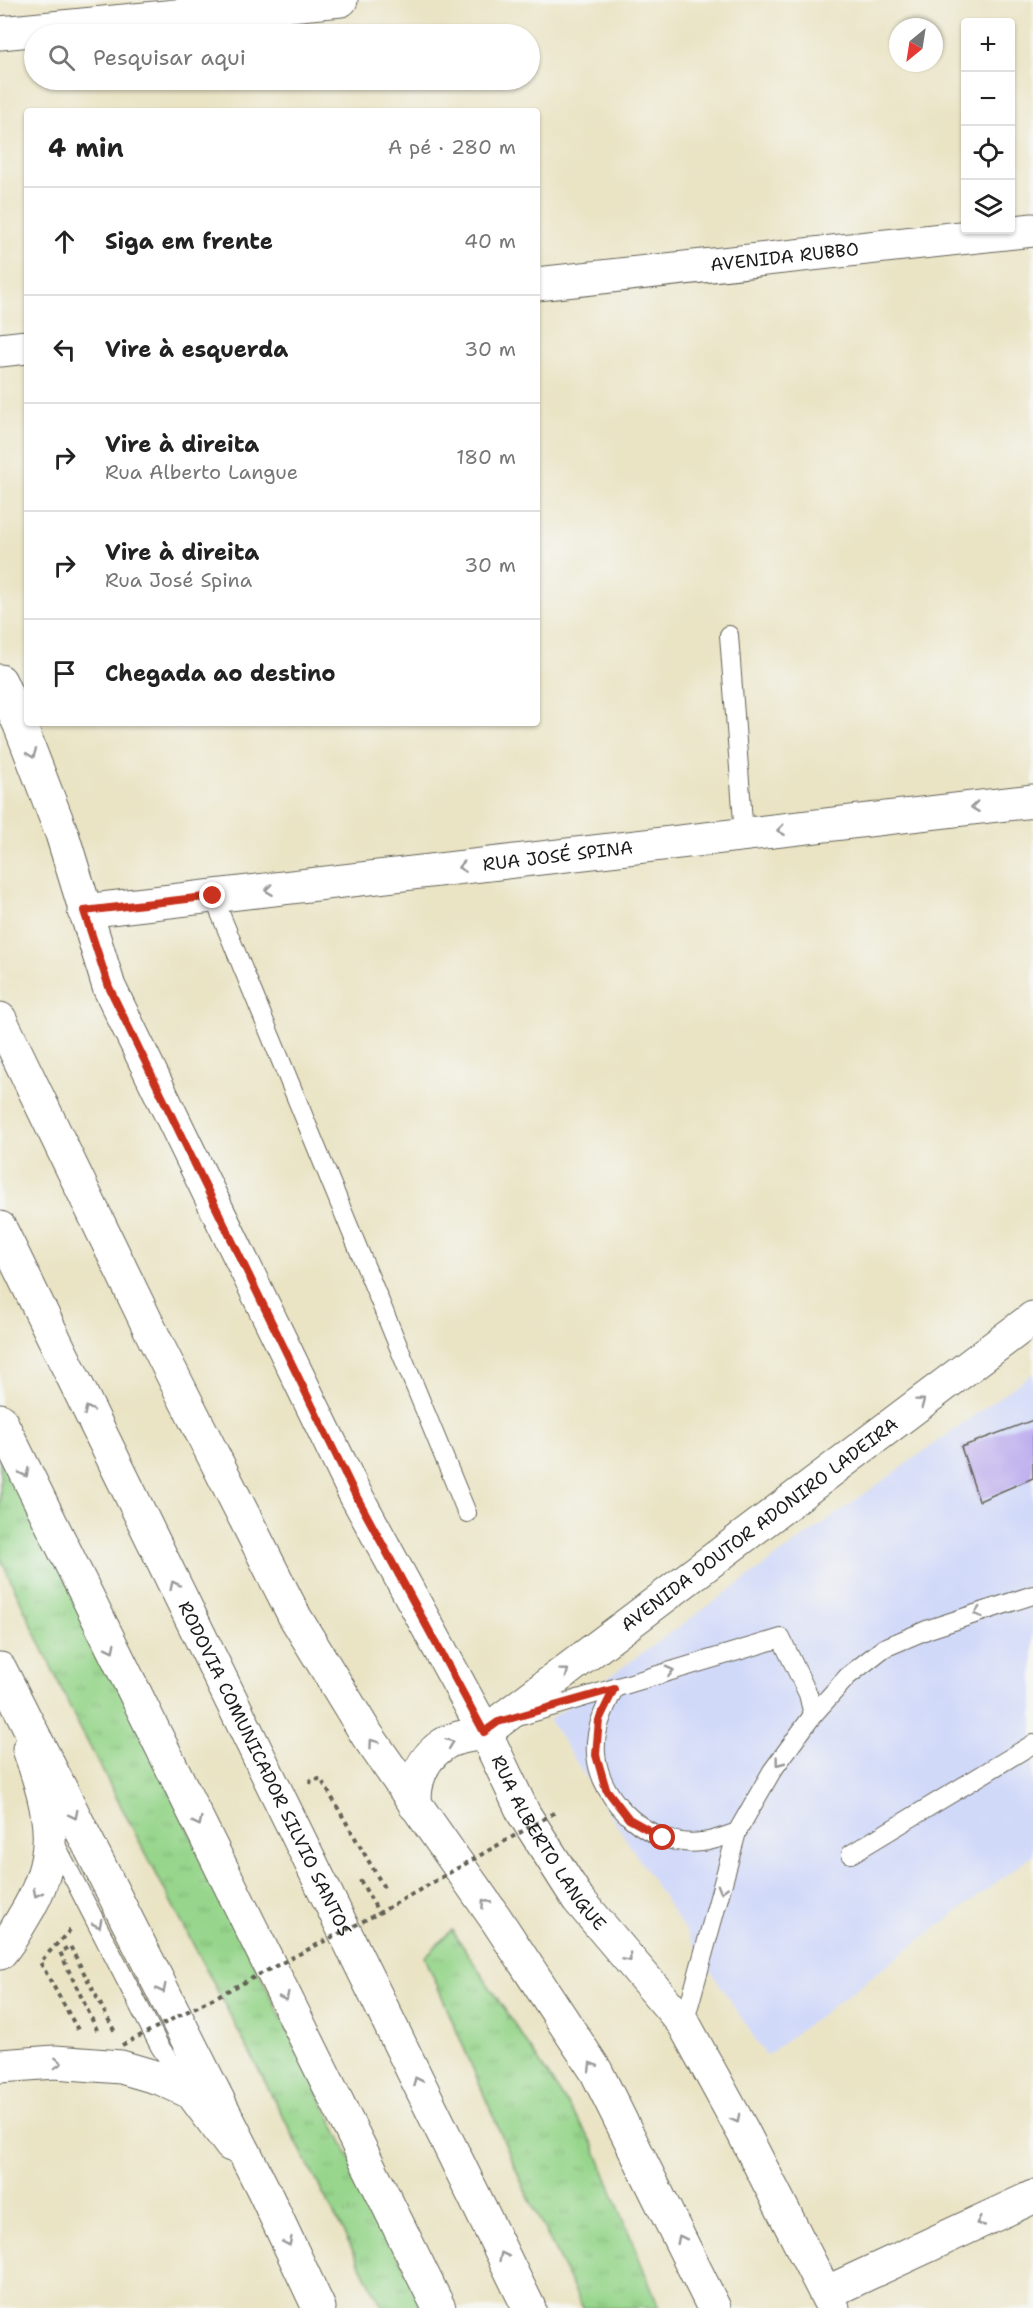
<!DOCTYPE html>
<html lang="pt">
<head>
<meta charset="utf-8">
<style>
	:root { --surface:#fff; --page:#f2f2f2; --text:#222; --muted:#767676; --line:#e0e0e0 }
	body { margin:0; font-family:"Shantell Sans",sans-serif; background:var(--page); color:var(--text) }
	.controls { position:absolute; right:18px; top:18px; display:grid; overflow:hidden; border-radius:6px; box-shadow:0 2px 4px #0004 }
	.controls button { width:54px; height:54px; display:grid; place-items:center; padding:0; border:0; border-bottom:2px solid var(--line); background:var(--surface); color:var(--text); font:30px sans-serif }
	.compass { position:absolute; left:889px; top:18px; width:54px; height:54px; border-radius:50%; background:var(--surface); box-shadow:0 2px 4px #0004; rotate:210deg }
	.stop { position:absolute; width:18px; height:18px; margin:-14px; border:4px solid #c8321e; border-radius:50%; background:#fff }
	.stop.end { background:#c8321e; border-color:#fff; box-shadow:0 2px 6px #0008 }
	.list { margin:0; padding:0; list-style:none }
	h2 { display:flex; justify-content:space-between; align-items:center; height:78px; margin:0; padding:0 24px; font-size:26px }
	h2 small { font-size:20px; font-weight:400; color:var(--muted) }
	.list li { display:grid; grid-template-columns:39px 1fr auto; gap:18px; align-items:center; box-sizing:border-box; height:108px; padding:0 24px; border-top:2px solid var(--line) }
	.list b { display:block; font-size:22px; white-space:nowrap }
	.list p { margin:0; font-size:20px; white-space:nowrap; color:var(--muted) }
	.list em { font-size:20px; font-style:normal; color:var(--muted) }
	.icon { flex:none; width:33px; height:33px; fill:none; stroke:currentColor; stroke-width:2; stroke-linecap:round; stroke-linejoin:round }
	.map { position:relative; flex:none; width:1033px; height:2308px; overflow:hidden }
	.search { position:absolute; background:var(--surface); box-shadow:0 2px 4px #0004; left:24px; top:24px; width:516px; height:66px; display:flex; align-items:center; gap:15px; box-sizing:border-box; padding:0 21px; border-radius:33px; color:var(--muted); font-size:22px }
	.panel { position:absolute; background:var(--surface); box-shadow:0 2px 4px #0004; left:24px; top:108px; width:516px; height:618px; border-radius:6px }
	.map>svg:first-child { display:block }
	.built { fill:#d1d9f9 }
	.grass { fill:url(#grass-tufts); stroke:#597854; stroke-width:1.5 }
	.building { fill:#b7a6ee }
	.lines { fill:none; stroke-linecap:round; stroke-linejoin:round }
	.lane-casing { stroke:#646257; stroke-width:20 }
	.street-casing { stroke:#646257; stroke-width:35 }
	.secondary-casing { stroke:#646257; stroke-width:35 }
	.highway-casing { stroke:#646257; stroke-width:35 }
	.path { stroke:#646257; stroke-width:4; stroke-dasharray:4.5 4.5; stroke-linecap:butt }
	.lane { stroke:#fff; stroke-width:18 }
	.street { stroke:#fff; stroke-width:33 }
	.secondary { stroke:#fff; stroke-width:33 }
	.highway { stroke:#fff; stroke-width:33 }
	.path-bridge { stroke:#646257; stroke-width:4; stroke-dasharray:4.5 4.5; stroke-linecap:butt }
	.oneway { stroke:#999 }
	.route { stroke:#c8321e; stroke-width:8 }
	.labels { text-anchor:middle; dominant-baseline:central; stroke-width:6; stroke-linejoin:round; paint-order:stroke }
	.street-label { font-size:18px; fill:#1c1c1c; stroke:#f6f6f2 }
</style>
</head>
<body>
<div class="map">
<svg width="1033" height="2308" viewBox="0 0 1033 2308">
	<defs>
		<pattern id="grass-tufts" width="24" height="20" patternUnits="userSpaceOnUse" patternTransform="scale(1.5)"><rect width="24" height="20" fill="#96d58b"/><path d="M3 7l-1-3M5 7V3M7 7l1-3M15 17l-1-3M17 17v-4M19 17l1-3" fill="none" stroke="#81b677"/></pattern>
	</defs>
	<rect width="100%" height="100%" fill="#f6f6f2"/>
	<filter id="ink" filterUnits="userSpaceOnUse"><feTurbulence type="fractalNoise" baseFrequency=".0167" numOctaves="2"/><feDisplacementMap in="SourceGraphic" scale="12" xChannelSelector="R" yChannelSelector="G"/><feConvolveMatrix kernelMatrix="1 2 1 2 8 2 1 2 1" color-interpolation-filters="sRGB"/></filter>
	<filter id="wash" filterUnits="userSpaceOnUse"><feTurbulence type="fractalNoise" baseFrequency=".008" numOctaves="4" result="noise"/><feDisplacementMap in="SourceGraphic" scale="24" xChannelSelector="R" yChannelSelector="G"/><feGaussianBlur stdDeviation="1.35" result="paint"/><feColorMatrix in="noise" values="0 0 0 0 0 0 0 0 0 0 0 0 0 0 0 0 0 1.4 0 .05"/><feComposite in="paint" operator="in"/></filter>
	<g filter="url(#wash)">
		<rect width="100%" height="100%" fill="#eae4c5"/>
		<polygon class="built" points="1033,1373 1033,1855 766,2056 549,1720"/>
		<g class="grass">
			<polygon points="0,1445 424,2308 383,2308 76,1720 0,1557"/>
			<polygon points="452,1930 593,2143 659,2308 583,2308 524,2188 425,1957"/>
		</g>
		<g id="blocks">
			<polygon class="building" points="1033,1420 1033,1478 979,1501 961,1447"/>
		</g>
	</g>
	<g filter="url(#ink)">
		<use href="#blocks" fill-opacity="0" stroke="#646257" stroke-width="1.5"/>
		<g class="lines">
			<defs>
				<g id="lane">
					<polyline points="729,635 744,835"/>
					<polyline points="213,896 467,1513"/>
					<path d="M 614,1689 C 604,1710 594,1730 596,1754 C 600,1803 652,1849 702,1842 C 714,1841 726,1836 737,1832"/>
					<polyline points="518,1717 781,1638 808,1694 813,1715"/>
					<polyline points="52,1837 160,2047 188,2087"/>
					<polyline points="851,1854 1033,1744"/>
					<polyline points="684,2024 737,1832 772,1771 813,1715 848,1676 884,1648 929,1629 1033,1595"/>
				</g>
				<g id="street">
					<polyline points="0,33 341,0"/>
					<path id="s1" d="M 537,284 L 1033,230"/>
					<polyline points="0,350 27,347"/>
					<path id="s2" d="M 84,911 L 1033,801"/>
					<polyline points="826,2293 1033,2197"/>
				</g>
				<g id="secondary">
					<path id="s3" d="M 0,681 L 20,725 L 62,834 L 109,987 L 353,1490 L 485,1732 L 524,1814 L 578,1899 L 684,2024 L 743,2132 L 833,2308"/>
					<path id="s4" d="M 485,1732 L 1033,1318"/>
					<path d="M 0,1953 C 9,1943 16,1930 23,1918 C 62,1856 52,1815 29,1749"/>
					<polyline points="0,2066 55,2062 121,2067 162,2079 192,2093 231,2145"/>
				</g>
				<g id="highway">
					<polyline points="0,1019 159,1348 295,1617 367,1735 496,1919 596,2071 714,2308"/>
					<path id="s5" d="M 0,1228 L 529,2308"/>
					<polyline points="0,1420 439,2308"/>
					<polyline points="0,1669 263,2189 319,2308"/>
					<path d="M 415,1805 C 414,1780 422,1758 444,1744 C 454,1737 472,1736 485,1732"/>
				</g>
			</defs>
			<use href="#lane" class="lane-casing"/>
			<use href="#street" class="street-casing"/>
			<use href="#secondary" class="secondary-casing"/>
			<use href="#highway" class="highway-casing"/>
			<g class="path">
				<polyline points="310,1784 311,1780 321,1779 386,1891"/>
				<polyline points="360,1880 379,1913"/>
				<polyline points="70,1930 40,1962 78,2030"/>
				<polyline points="97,2030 60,1952 70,1946 116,2034"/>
			</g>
			<use href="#lane" class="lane"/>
			<use href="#street" class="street"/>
			<use href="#secondary" class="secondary"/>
			<use href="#highway" class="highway"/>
			<polyline class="path-bridge" points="122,2045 379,1913 556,1812"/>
		</g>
		<defs><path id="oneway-chevron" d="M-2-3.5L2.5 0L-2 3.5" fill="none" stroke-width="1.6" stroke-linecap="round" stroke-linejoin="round" transform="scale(1.5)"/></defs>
		<g class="oneway">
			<use href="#oneway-chevron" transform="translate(32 754) rotate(69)"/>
			<use href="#oneway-chevron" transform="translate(975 807) rotate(173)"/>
			<use href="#oneway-chevron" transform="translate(781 830) rotate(173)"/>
			<use href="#oneway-chevron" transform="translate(462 867) rotate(173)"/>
			<use href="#oneway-chevron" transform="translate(269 890) rotate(173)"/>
			<use href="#oneway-chevron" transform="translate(921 1402) rotate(-37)"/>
			<use href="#oneway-chevron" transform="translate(88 1410) rotate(-116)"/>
			<use href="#oneway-chevron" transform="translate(25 1473) rotate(64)"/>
			<use href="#oneway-chevron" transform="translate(174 1585) rotate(-116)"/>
			<use href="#oneway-chevron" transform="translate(978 1613) rotate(162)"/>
			<use href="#oneway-chevron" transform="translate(111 1648) rotate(63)"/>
			<use href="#oneway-chevron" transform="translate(670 1671) rotate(-14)"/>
			<use href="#oneway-chevron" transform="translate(565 1672) rotate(-37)"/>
			<use href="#oneway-chevron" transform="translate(373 1743) rotate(-125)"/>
			<use href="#oneway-chevron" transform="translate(450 1743) rotate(-21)"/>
			<use href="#oneway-chevron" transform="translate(779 1762) rotate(127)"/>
			<use href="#oneway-chevron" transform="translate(74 1815) rotate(63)"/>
			<use href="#oneway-chevron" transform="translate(198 1822) rotate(63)"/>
			<use href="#oneway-chevron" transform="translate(722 1889) rotate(106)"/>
			<use href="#oneway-chevron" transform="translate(37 1893) rotate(117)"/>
			<use href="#oneway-chevron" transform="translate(485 1903) rotate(-125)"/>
			<use href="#oneway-chevron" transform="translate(98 1924) rotate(63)"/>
			<use href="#oneway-chevron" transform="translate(628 1958) rotate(50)"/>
			<use href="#oneway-chevron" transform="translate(162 1989) rotate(63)"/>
			<use href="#oneway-chevron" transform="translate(285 1997) rotate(64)"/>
			<use href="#oneway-chevron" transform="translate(58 2063) rotate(2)"/>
			<use href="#oneway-chevron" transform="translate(592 2066) rotate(-122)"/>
			<use href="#oneway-chevron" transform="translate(417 2081) rotate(-116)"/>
			<use href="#oneway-chevron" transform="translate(736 2119) rotate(61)"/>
			<use href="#oneway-chevron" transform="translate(980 2222) rotate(155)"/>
			<use href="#oneway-chevron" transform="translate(681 2239) rotate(-117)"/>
			<use href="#oneway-chevron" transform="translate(288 2242) rotate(65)"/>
			<use href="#oneway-chevron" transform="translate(503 2256) rotate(-116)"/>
		</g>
	</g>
	<g class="lines" filter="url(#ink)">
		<polyline class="route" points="213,896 84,911 109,987 353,1490 484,1732 498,1722 614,1689 599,1720 596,1755 606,1789 629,1819 663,1838"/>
	</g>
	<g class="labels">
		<g class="street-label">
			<text stroke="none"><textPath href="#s1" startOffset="249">AVENIDA RUBBO</textPath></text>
			<text stroke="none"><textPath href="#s2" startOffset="477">RUA JOSÉ SPINA</textPath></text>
			<text stroke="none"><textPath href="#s4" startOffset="344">AVENIDA DOUTOR ADONIRO LADEIRA</textPath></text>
			<text stroke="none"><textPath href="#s5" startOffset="602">RODOVIA COMUNICADOR SILVIO SANTOS</textPath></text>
			<text stroke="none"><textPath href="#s3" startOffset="1288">RUA ALBERTO LANGUE</textPath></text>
		</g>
	</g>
</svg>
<div class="controls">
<button>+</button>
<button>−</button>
<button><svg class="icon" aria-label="locate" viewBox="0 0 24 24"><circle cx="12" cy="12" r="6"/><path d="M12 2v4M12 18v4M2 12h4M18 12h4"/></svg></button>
<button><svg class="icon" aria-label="layers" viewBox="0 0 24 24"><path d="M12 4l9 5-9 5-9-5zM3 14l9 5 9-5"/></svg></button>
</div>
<svg class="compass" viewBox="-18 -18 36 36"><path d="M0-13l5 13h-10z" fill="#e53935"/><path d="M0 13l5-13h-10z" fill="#767676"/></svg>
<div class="stop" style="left:663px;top:1838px"></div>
<div class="stop end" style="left:213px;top:896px"></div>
<div class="search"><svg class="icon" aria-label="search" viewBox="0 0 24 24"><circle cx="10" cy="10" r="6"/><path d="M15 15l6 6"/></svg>Pesquisar aqui</div>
<section class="panel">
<h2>4 min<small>A pé · 280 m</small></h2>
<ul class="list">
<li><svg class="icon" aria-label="ahead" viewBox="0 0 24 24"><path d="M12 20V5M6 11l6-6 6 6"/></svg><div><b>Siga em frente</b></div><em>40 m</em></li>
<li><svg class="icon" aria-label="left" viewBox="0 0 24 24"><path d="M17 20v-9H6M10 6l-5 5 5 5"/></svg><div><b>Vire à esquerda</b></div><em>30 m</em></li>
<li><svg class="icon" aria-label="right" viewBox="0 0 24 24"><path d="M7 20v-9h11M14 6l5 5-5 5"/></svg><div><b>Vire à direita</b><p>Rua Alberto Langue</p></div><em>180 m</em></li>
<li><svg class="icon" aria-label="right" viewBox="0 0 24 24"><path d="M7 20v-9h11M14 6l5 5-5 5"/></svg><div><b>Vire à direita</b><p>Rua José Spina</p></div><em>30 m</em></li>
<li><svg class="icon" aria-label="arrive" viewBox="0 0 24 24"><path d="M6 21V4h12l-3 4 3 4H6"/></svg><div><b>Chegada ao destino</b></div></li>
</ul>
</section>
</div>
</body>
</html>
